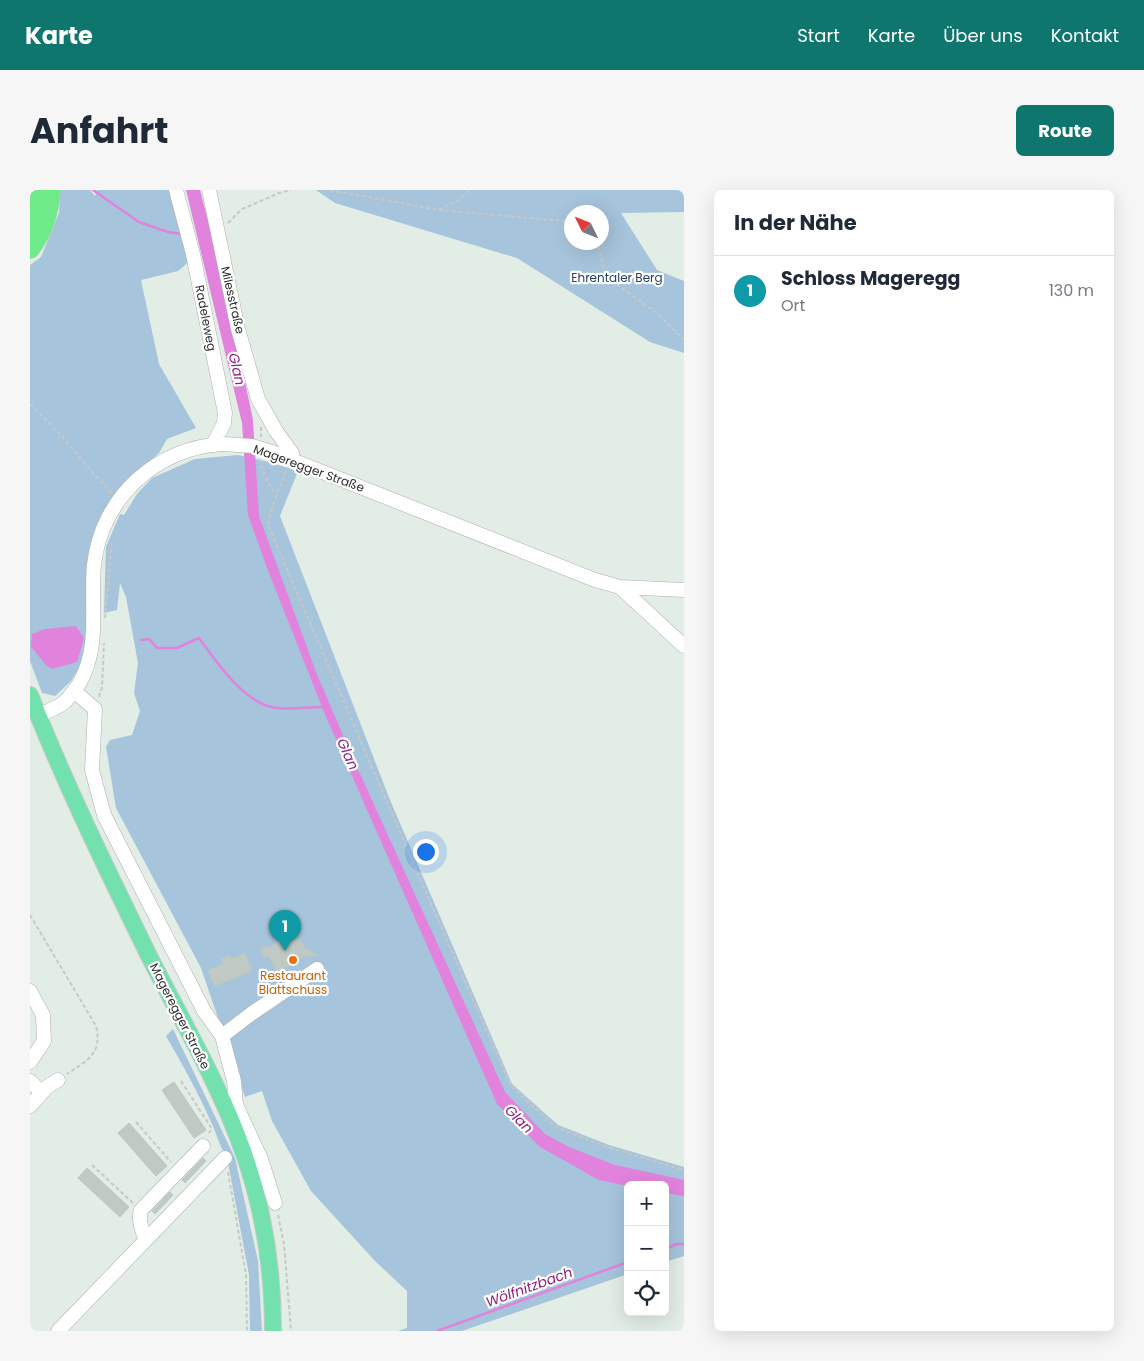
<!DOCTYPE html>
<html lang="de">
<head>
<meta charset="utf-8">
<style>
	:root { --surface:#fff; --page:#f6f6f7; --text:#1f2937; --muted:#747a83; --line:#e0e1e3; --accent:#0f766e }
	body { margin:0; font-family:Poppins,sans-serif; background:var(--page); color:var(--text) }
	.controls { position:absolute; right:15px; bottom:15px; display:grid; overflow:hidden; border-radius:8px; box-shadow:0 5px 20px #0002 }
	.controls button { width:45px; height:45px; display:grid; place-items:center; padding:0; border:0; border-bottom:1px solid var(--line); background:var(--surface); color:var(--text); font:25px sans-serif }
	.compass { position:absolute; left:534px; top:15px; width:45px; height:45px; border-radius:50%; background:var(--surface); box-shadow:0 5px 20px #0002; rotate:313deg }
	.you { position:absolute; left:395px; top:661px; width:18px; height:18px; margin:-12px; border:4px solid #fff; border-radius:50%; background:#1a73e8; box-shadow:0 0 0 8px #1a73e833 }
	.badge { display:grid; place-items:center; width:32px; height:32px; border-radius:50%; background:var(--accent); color:#fff; font-size:16px; font-weight:700 }
	.pin { position:absolute; translate:-50% -41px; filter:drop-shadow(0 1px 2px #0008) }
	.pin::after { content:''; position:absolute; top:26px; width:18px; height:15px; background:inherit; clip-path:polygon(0 0,100% 0,50% 100%) }
	.list { margin:0; padding:0; list-style:none }
	h2 { display:flex; justify-content:space-between; align-items:center; height:65px; margin:0; padding:0 20px; font-size:21px }
	h2 small { font-size:16px; font-weight:400; color:var(--muted) }
	.list li { display:grid; grid-template-columns:32px 1fr auto; gap:15px; align-items:center; box-sizing:border-box; height:70px; padding:0 20px; border-top:1px solid var(--line) }
	.list b { display:block; font-size:19px; white-space:nowrap }
	.list p { margin:0; font-size:16px; white-space:nowrap; color:var(--muted) }
	.list em { font-size:16px; font-style:normal; color:var(--muted) }
	.icon { flex:none; width:28px; height:28px; fill:none; stroke:currentColor; stroke-width:2; stroke-linecap:round; stroke-linejoin:round }
	.map { position:relative; flex:none; width:654px; height:1141px; overflow:hidden; border-radius:8px }
	header { display:flex; align-items:center; gap:30px; box-sizing:border-box; height:70px; padding:0 25px; background:var(--accent); color:#fff }
	header strong { font-size:24px }
	nav { display:flex; gap:28px; margin-inline-start:auto; font-size:18px }
	.intro { display:flex; align-items:center; justify-content:space-between; box-sizing:border-box; height:120px; padding:0 30px }
	h1 { margin:0; font-size:35px }
	.button { padding:12px 22px; border-radius:8px; background:var(--accent); color:#fff; font-size:18px; font-weight:700 }
	main { display:flex; gap:30px; padding:0 30px }
	aside { flex:1; background:var(--surface); border-radius:8px; box-shadow:0 5px 20px #0002 }
	.map>svg:first-child { display:block }
	.green { fill:#a6c4dc; fill-rule:evenodd }
	.water { fill:#e183dd }
	.lines { fill:none; stroke-linecap:round; stroke-linejoin:round }
	.stream { stroke:#e183dd; stroke-width:2.5 }
	.building { fill:#c0c9c3; stroke:#bbc8c1 }
	.minor-casing { stroke:#b4abae; stroke-width:15 }
	.major-casing { stroke:#c8c8c8; stroke-width:18 }
	.highway-casing { stroke:#c8c8c8; stroke-width:20 }
	.path { stroke:#c8c8c8; stroke-width:2; stroke-dasharray:4 2.5; stroke-linecap:butt }
	.minor { stroke:#fff; stroke-width:14 }
	.major { stroke:#73e1ae; stroke-width:16 }
	.highway { stroke:#6eeb88; stroke-width:19 }
	.minor-bridge-casing { stroke:#b4abae; stroke-width:15; stroke-linecap:butt }
	.minor-bridge { stroke:#fff; stroke-width:14 }
	.food-dot { fill:#e8710a; stroke:#fff; stroke-width:2 }
	.labels { text-anchor:middle; dominant-baseline:central; stroke-width:4.5; stroke-linejoin:round; paint-order:stroke }
	.park-label { font-size:12px; fill:#254063; stroke:#fff }
	.street-label { font-size:12px; fill:#2d2d2d; stroke:#fff }
	.food-label { font-size:12px; fill:#c56008; stroke:#fff }
	.water-label { font-size:14px; font-style:italic; fill:#901f83; stroke:#fff }
</style>
</head>
<body>
<header>
<strong>Karte</strong>
<nav><a>Start</a><a>Karte</a><a>Über uns</a><a>Kontakt</a></nav>
</header>
<div class="intro"><h1>Anfahrt</h1><a class="button">Route</a></div>
<main>
<div class="map">
<svg width="654" height="1141" viewBox="0 0 654 1141">
	<rect width="100%" height="100%" fill="#e2ede6"/>
	<g class="green">
		<polygon points="30,0 60,0 65,6 67,0 143,0 162,69 148,81 111,90 129,174 166,238 137,249 129,263 93,295 79,312 61,358 57,465 41,491 25,506 12,503 0,471 0,75 11,67 29,23"/>
		<path d="M 286,0 L 654,0 L 654,22 L 591,23 L 627,80 L 654,91 L 654,163 L 620,152 L 487,68 L 305,13 ZM 542,22 L 572,22 L 572,52 L 542,52 Z"/>
		<polygon points="208,265 235,271 268,281 250,326 360,610 482,894 528,935 579,955 654,977 654,1066 635,1072 635,995 598,995 598,1084 432,1141 368,1141 377,1138 377,1101 345,1071 281,1001 242,931 232,901 215,907 171,778 86,618 76,557 80,550 102,545 110,521 104,503 108,473 96,407 90,393 87,420 74,423 76,357 90,324 94,325 107,304 122,288 165,269"/>
		<path d="M 143,839 L 205,968 L 228,1071 L 232,1141 L 220,1141 L 219,1085 L 197,967 C 189,956 187,944 181,932 C 168,902 152,874 136,846 Z"/>
	</g>
	<g class="water">
		<polygon points="156,0 170,0 195,97 223,230 229,326 286,482 321,564 475,902 515,944 539,957 585,975 654,990 654,1006 635,1003 635,995 598,996 569,990 510,957 467,914 296,527 237,378 218,325 212,233"/>
		<polygon points="46,436 54,448 47,472 22,479 17,476 1,457 2,444 15,439"/>
	</g>
	<g class="lines">
		<g class="stream">
			<polyline points="63,0 109,32 138,42 152,44"/>
			<path d="M 111,450 L 119,449 L 127,458 L 147,458 L 169,448 C 186,471 215,515 247,518 C 262,520 278,517 293,517"/>
			<polyline points="635,1059 647,1054 654,1054"/>
			<polyline points="407,1141 598,1072"/>
		</g>
	</g>
	<g class="building">
		<polygon points="266,737 271,745 268,747 274,757 288,766 274,766 253,779 249,785 245,781 245,777 238,766 234,768 230,760 237,755 239,758 260,744 259,742"/>
		<polygon points="215,763 222,781 185,796 178,780 193,774 191,769 199,765 201,769"/>
		<polygon points="144,892 176,940 164,948 132,900"/>
		<polygon points="99,933 137,976 126,986 88,943"/>
		<polygon points="173,968 176,971 155,993 152,990"/>
		<polygon points="57,978 99,1017 90,1027 48,988"/>
		<polygon points="140,1002 143,1005 125,1024 122,1021"/>
	</g>
	<g class="lines">
		<defs>
			<g id="minor">
				<polyline points="146,0 163,64 195,223 194,233 183,255"/>
				<polyline points="179,0 208,139 228,209 246,241 262,263 261,270"/>
				<polyline points="242,262 565,390 590,397 654,400"/>
				<polyline points="590,397 654,456"/>
				<polyline points="44,501 65,519 62,580 74,625 174,821 192,846 204,891 206,915 231,969 245,1013"/>
				<path d="M 8,525 C 16,522 25,519 32,514 C 39,509 44,501 49,494 C 71,456 60,416 64,375 C 71,308 127,257 193,254"/>
				<polyline points="0,801 13,825 14,851 0,872"/>
				<polyline points="192,846 221,824 287,779"/>
				<polyline points="0,891 9,900 10,905"/>
				<polyline points="0,916 17,897 28,890"/>
				<path d="M 116,1049 C 112,1042 108,1029 111,1020 L 173,956"/>
				<polyline points="28,1141 195,968"/>
			</g>
			<path id="major" d="M 0,505 C 35,594 77,680 119,766 C 149,825 183,883 207,945 C 232,1008 243,1074 243,1141"/>
			<g id="highway">
				<polyline points="0,35 6,13 6,0"/>
				<path d="M 0,59 C 14,41 19,22 21,0"/>
			</g>
		</defs>
		<use href="#minor" class="minor-casing"/>
		<use href="#major" class="major-casing"/>
		<use href="#highway" class="highway-casing"/>
		<g class="path">
			<polyline points="300,0 408,20 429,10 439,0"/>
			<polyline points="409,20 534,31 542,36"/>
			<polyline points="198,33 212,19 249,3 261,0"/>
			<polyline points="562,52 569,58 576,87 627,123 654,150"/>
			<polyline points="0,214 30,244 64,284 82,303"/>
			<polyline points="231,237 231,247"/>
			<polyline points="229,269 235,287 246,305"/>
			<polyline points="256,281 242,317 238,335 390,689 481,896 526,937 577,957 654,980"/>
			<polyline points="75,428 82,351"/>
			<polyline points="69,507 72,497 74,453"/>
			<path d="M 0,725 L 66,836 C 73,863 57,871 37,884"/>
			<polyline points="151,891 182,939 177,945"/>
			<polyline points="106,932 141,972"/>
			<polyline points="62,975 103,1013"/>
			<polyline points="198,982 216,1085 217,1141"/>
			<polyline points="248,1025 254,1054 261,1141"/>
		</g>
		<use href="#minor" class="minor"/>
		<use href="#major" class="major"/>
		<use href="#highway" class="highway"/>
		<defs>
			<polyline id="minor-bridge" points="193,254 222,256 242,262"/>
		</defs>
		<use href="#minor-bridge" class="minor-bridge-casing"/>
		<use href="#minor-bridge" class="minor-bridge"/>
	</g>
	<circle class="food-dot" cx="263" cy="770" r="5"/>
	<g class="labels">
		<g class="park-label">
			<text x="587" y="87">Ehrentaler Berg</text>
		</g>
		<g class="street-label">
			<text transform="translate(203 110) rotate(77)">Milesstraße</text>
			<text transform="translate(176 128) rotate(79)">Radeleweg</text>
			<text transform="translate(279 278) rotate(20)">Mageregger Straße</text>
			<text transform="translate(150 826) rotate(63)">Mageregger Straße</text>
		</g>
		<g class="food-label">
			<text x="263" y="785">Restaurant<tspan x="263" dy="14">Blattschuss</tspan></text>
		</g>
		<g class="water-label">
			<text transform="translate(207 179) rotate(77)">Glan</text>
			<text transform="translate(318 564) rotate(66)">Glan</text>
			<text transform="translate(489 929) rotate(45)">Glan</text>
			<text transform="translate(499 1097) rotate(-20)">Wölfnitzbach</text>
		</g>
	</g>
</svg>
<div class="controls">
<button>+</button>
<button>−</button>
<button><svg class="icon" aria-label="locate" viewBox="0 0 24 24"><circle cx="12" cy="12" r="6"/><path d="M12 2v4M12 18v4M2 12h4M18 12h4"/></svg></button>
</div>
<svg class="compass" viewBox="-18 -18 36 36"><path d="M0-13l5 13h-10z" fill="#e53935"/><path d="M0 13l5-13h-10z" fill="#747a83"/></svg>
<div class="you"></div>
<div class="pin badge" style="left:255px;top:761px;background:#0f9aa8">1</div>
</div>
<aside>
<h2>In der Nähe<small></small></h2>
<ul class="list">
<li><span class="badge" style="background:#0f9aa8">1</span><div><b>Schloss Mageregg</b><p>Ort</p></div><em>130 m</em></li>
</ul>
</aside>
</main>
</body>
</html>
